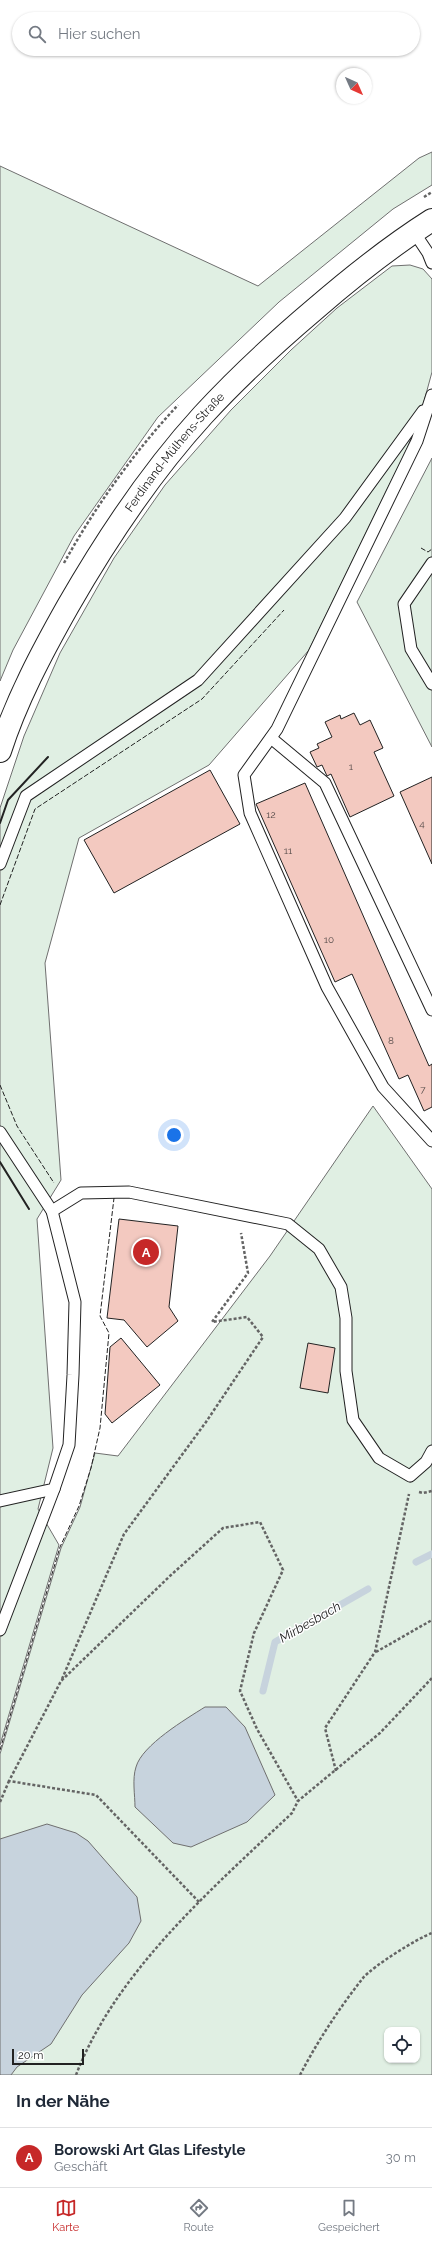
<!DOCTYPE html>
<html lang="de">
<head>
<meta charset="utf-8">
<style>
	:root { --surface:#fff; --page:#f6f6f7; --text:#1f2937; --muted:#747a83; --line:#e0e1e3; --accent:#c62828 }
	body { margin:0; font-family:Raleway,sans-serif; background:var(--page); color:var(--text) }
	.controls { position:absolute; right:12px; bottom:12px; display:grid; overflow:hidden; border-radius:8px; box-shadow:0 1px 3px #0004 }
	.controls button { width:36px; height:36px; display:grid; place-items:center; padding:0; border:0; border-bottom:1px solid var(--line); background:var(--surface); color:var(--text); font:20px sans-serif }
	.compass { position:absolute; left:336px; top:68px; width:36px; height:36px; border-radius:50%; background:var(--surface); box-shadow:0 1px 3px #0004; rotate:135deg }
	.scale { position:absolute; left:12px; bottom:10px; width:72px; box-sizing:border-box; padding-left:4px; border:2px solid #222; border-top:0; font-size:11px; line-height:14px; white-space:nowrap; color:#222; -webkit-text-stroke:3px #fff; paint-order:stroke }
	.you { position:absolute; left:174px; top:1135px; width:14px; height:14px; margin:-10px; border:3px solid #fff; border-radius:50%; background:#1a73e8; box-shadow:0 0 0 6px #1a73e833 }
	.badge { display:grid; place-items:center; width:26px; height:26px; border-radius:50%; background:var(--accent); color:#fff; font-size:13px; font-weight:700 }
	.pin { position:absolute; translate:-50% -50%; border:2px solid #fff; box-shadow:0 1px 4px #0006 }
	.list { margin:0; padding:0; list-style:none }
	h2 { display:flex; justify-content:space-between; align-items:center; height:52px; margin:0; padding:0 16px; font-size:17px }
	h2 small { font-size:13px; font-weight:400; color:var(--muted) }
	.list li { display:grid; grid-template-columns:26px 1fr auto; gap:12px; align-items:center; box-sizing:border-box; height:60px; padding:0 16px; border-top:1px solid var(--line) }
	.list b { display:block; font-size:15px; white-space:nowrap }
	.list p { margin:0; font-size:13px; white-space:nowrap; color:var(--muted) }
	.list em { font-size:13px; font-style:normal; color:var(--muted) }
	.icon { flex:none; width:22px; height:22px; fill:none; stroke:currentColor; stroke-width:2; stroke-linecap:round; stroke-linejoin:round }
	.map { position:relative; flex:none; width:432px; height:2075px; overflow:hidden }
	.search { position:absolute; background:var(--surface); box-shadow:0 1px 3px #0004; left:12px; right:12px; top:12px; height:44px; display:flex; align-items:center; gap:10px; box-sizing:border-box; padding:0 14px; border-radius:22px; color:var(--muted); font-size:15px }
	.sheet { height:112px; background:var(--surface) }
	nav { display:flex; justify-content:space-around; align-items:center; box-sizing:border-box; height:56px; border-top:1px solid var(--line); background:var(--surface); font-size:11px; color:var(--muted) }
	nav a { display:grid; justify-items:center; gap:2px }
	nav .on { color:var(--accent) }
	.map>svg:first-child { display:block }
	.green { fill:#e0efe3; stroke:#6f6f6f; fill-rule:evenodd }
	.water { fill:#c7d3dd; stroke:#6f6f6f }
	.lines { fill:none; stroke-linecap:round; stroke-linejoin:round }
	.stream { stroke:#c7d3dd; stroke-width:7 }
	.building { fill:#f3c9c0; stroke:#222 }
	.service-casing { stroke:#222; stroke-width:13 }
	.primary-casing { stroke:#222; stroke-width:24 }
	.path { stroke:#646464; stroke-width:2.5; stroke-dasharray:3 2; stroke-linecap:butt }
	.service { stroke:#fff; stroke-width:11 }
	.primary { stroke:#fff; stroke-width:22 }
	.fence { stroke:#222; stroke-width:1; stroke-dasharray:5 2; stroke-linecap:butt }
	.wall { stroke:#222; stroke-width:2 }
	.labels { text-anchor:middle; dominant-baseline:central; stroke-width:3; stroke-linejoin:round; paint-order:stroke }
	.number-label { font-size:10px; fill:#564c4a }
	.street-label { font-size:12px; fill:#222; stroke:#fff }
	.water-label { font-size:13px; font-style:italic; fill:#222; stroke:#fff }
</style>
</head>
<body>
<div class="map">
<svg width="432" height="2075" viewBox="0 0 432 2075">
	<rect width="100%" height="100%" fill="#fff"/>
	<g class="green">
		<polygon points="432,152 432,185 393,209 279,302 158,417 74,536 13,650 0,681 0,166 258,286 419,158"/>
		<polygon points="410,265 423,269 432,279 432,372 423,405 407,449 309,650 209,765 79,838 45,963 61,1180 37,1219 53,1448 38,1509 59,1545 0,1745 0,808 24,736 60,653 114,558 165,485 231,410 291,350 337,308 392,266"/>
		<polygon points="432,458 432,747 357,602"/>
		<path d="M 373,1106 L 432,1189 L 432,2075 L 0,2075 L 0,1754 L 61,1548 L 80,1507 L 95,1453 L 118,1456 L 270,1256 ZM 387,2030 L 417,2030 L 417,2060 L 387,2060 Z"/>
	</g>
	<g class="water">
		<path d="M 205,1707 L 226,1707 L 245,1727 L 275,1795 L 247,1822 L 191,1847 L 173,1843 L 135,1807 C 135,1795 132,1779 136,1767 C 142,1745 186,1719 205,1707 Z"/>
		<polygon points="47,1824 76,1833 88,1841 137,1897 141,1921 129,1943 82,1995 51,2044 17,2067 11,2075 0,2075 0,1839"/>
	</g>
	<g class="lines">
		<g class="stream">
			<polyline points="416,1562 432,1554"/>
			<polyline points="263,1691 275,1642 368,1589"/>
		</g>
	</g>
	<g class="building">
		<polygon points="354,713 360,725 370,720 383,748 374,752 394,796 350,817 331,774 327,776 322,765 317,767 310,752 319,748 317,744 332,737 325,722 340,715 341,719"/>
		<polygon points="210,770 240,824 114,893 84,840"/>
		<polygon points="432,777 432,864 400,792"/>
		<polygon points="305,783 429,1066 432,1064 432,1107 424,1111 408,1075 399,1079 352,974 335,982 256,804"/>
		<polygon points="119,1219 178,1226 169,1307 178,1321 147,1347 124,1320 107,1318"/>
		<polygon points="121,1338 160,1385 112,1423 105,1414 110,1347"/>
		<polygon points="308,1343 335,1348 328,1393 300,1388"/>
	</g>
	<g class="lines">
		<defs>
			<g id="service">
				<polyline points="414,232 428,253 432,263"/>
				<polyline points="432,395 417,441 277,729 244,775 250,813 327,987 383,1087 432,1141"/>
				<polyline points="432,563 404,604 411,649 432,684"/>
				<polyline points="271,738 325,783 432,1010"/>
				<polyline points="0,864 26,796 198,680 345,518 423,411"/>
				<polyline points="0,1132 52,1211 75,1302 73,1375 69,1445 54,1489 0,1501"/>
				<polyline points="52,1211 81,1193 129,1192 288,1224 319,1249 341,1287 346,1318 346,1371 353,1420 379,1458 410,1476 426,1462 432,1451"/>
				<polyline points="0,1630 54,1489"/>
			</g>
			<g id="primary">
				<path id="s1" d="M 0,751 C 16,701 42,652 68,606 C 107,538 151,472 203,415 C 238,377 276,342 315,309 C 352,277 391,246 432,220"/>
			</g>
		</defs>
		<use href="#service" class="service-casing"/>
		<use href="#primary" class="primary-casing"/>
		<g class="path">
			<polyline points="424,197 432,192"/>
			<path d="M 64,563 C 95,507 134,452 178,405"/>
			<polyline points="419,1492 423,1493 432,1491"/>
			<polyline points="376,1652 432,1620"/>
			<polyline points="62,1679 124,1534 206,1422 263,1337 247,1317 212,1322 248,1273 241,1233"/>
			<polyline points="336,1771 325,1728 375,1652 409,1494"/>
			<polyline points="0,1802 9,1781"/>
			<polyline points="199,1902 96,1795 9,1781 61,1681 171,1575 223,1528 260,1522 283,1570 254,1633 240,1691 257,1729 298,1801"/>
			<path d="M 76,2075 C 116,1971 213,1888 292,1813 L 298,1801 L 380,1733 L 432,1678"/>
			<path d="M 300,2075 C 317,2042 340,2007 363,1978 C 373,1966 418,1938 432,1933"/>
		</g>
		<use href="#service" class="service"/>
		<use href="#primary" class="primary"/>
		<g class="fence">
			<polyline points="421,548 428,552 432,549"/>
			<polyline points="0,905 35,809 202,699 284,610"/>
			<polyline points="0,1085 17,1126 54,1183"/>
			<polyline points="0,1750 60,1547 79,1506 91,1468 100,1428 109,1333 100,1316 114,1198"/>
		</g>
		<g class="wall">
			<polyline points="0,823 8,800 48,757"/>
			<polyline points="0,1162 29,1209"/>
		</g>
	</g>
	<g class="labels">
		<g class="number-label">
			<text x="351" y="766">1</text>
			<text x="271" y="814">12</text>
			<text x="422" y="823">4</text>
			<text x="288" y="850">11</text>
			<text x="329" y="939">10</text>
			<text x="391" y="1040">8</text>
			<text x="423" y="1089">7</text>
		</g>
		<g class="street-label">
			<text stroke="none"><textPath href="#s1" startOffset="348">Ferdinand-Mülhens-Straße</textPath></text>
		</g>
		<g class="water-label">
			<text transform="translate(310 1622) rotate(-30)">Mirbesbach</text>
		</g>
	</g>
</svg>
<div class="controls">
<button><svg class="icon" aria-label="locate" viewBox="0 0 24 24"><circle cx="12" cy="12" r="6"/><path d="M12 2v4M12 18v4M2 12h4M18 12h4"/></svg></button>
</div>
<svg class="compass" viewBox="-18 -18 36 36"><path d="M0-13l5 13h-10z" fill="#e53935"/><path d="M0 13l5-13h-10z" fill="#747a83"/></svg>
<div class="scale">20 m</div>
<div class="you"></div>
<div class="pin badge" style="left:146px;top:1252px">A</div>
<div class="search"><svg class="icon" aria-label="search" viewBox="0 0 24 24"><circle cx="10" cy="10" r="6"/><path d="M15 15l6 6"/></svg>Hier suchen</div>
</div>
<section class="sheet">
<h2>In der Nähe<small></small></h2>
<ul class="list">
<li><span class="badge">A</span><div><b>Borowski Art Glas Lifestyle</b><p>Geschäft</p></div><em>30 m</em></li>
</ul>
</section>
<nav>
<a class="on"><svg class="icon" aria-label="map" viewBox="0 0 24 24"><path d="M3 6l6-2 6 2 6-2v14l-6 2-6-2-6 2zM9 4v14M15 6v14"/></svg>Karte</a>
<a><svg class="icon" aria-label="directions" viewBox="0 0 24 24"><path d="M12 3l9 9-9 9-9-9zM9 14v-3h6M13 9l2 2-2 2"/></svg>Route</a>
<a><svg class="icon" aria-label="saved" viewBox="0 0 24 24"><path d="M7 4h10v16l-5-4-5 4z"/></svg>Gespeichert</a>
</nav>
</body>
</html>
